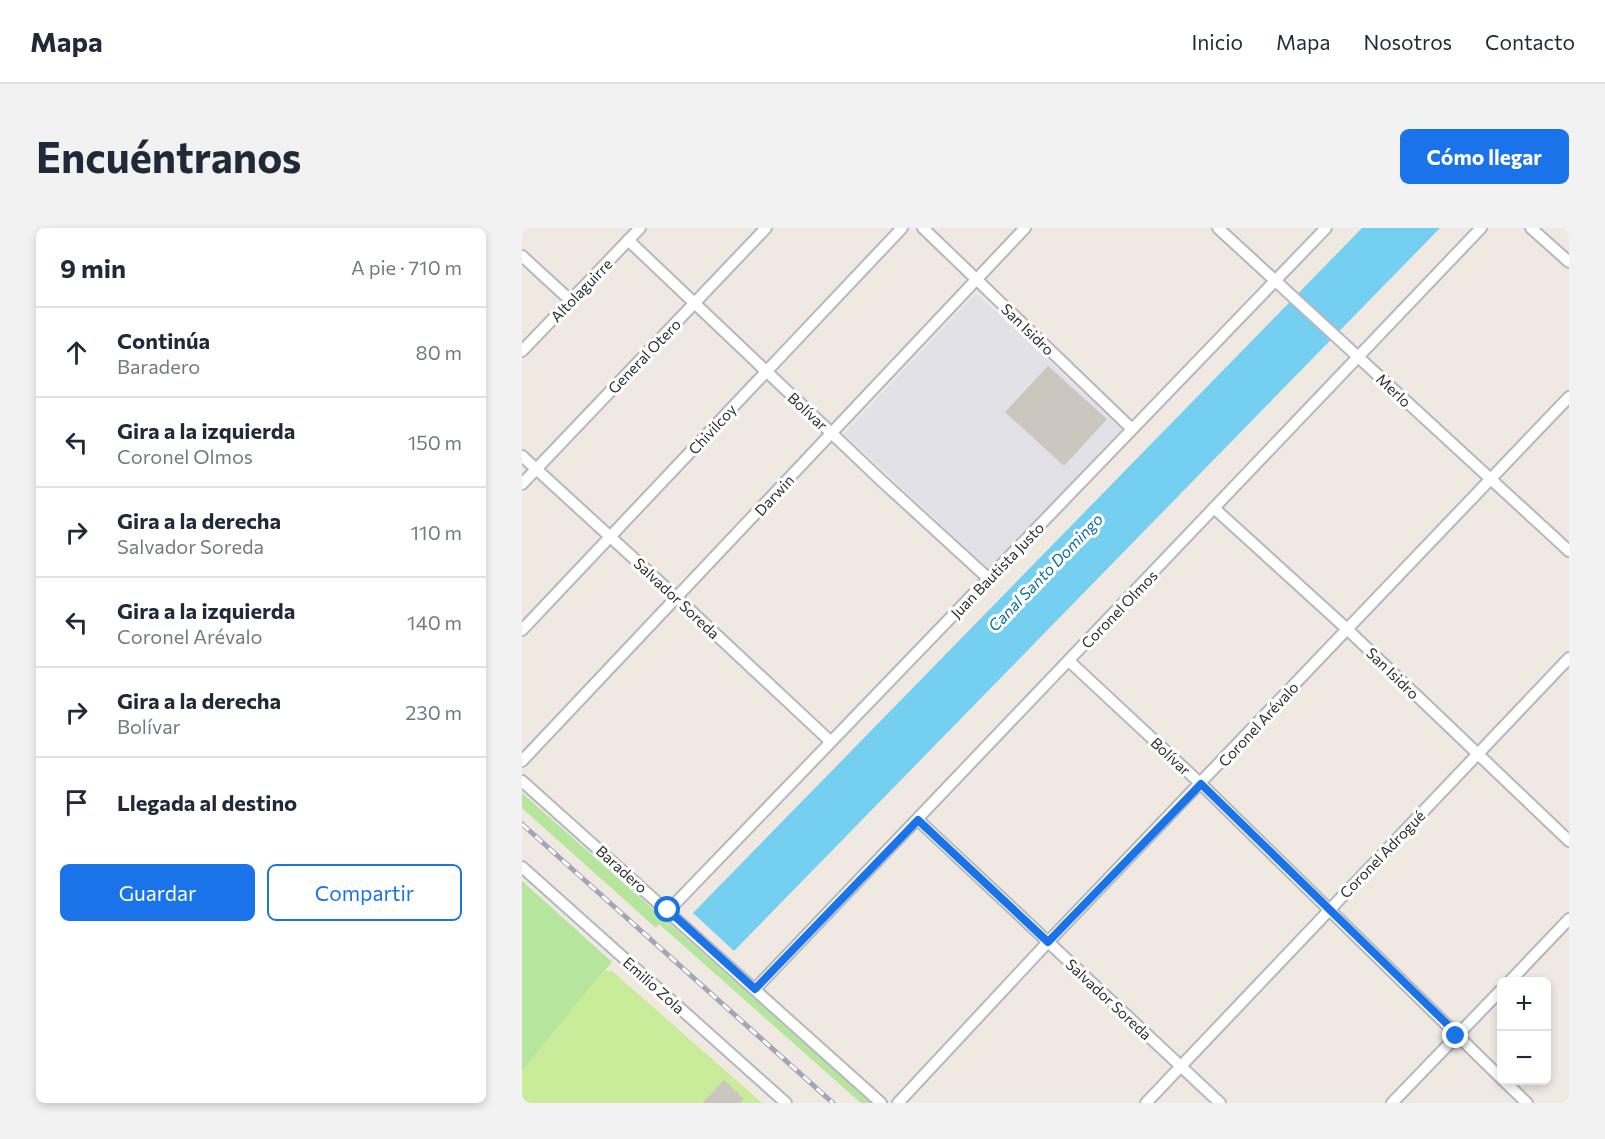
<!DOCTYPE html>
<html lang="es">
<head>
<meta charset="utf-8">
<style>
	:root { --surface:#fff; --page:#f2f2f3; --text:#1f2937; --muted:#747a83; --line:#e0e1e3; --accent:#1a73e8 }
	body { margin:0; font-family:Commissioner,sans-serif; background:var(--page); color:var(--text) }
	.controls { position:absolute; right:18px; bottom:18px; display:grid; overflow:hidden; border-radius:9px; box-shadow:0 3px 9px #0003 }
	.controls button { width:54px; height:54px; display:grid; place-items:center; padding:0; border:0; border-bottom:2px solid var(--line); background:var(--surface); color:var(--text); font:30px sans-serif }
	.stop { position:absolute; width:18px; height:18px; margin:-14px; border:4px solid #1a73e8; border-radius:50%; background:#fff }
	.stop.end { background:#1a73e8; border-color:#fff; box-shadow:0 2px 6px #0008 }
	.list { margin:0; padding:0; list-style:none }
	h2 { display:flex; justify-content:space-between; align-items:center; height:78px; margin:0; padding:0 24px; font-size:26px }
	h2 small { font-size:20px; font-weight:400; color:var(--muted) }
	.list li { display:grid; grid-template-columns:39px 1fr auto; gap:18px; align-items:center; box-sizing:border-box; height:90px; padding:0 24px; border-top:2px solid var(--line) }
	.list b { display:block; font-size:22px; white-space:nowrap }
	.list p { margin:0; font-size:20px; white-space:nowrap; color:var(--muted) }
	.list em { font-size:20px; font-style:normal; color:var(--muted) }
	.actions { display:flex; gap:12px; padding:18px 24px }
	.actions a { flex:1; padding:14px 0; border:2px solid var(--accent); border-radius:9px; text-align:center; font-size:21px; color:var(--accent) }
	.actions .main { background:var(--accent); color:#fff }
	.icon { flex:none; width:33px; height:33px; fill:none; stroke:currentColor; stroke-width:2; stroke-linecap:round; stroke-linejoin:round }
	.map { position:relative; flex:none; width:1047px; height:875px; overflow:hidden; border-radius:9px }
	header { display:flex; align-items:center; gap:36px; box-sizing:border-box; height:84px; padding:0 30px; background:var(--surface); border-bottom:2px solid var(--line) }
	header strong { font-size:28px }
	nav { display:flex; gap:33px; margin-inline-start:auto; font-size:21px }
	.intro { display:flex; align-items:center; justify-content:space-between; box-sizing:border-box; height:144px; padding:0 36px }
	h1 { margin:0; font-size:42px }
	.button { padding:15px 27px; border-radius:9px; background:var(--accent); color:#fff; font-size:21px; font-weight:700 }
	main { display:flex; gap:36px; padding:0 36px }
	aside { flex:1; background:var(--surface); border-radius:9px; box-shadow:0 3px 9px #0003 }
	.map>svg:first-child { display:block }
	.industrial { fill:#e3e1e8 }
	.green { fill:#b6e59e }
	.pitch { fill:#c9ec9a }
	.water { fill:#75cff0 }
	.building { fill:#cbc7bf }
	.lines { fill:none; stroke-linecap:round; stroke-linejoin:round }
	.street-casing { stroke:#b4b7c1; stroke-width:14 }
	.street { stroke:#fff; stroke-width:10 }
	.rail-casing { stroke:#a3a6b8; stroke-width:5 }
	.rail { stroke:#fff; stroke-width:3; stroke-dasharray:9; stroke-linecap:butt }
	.route { stroke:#1a73e8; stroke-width:8 }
	.labels { text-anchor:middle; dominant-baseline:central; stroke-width:6; stroke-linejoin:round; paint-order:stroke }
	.street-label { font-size:15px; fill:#2e2e2e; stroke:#fff }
	.water-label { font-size:16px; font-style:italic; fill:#0d6fa3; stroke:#fff }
</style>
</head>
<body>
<header>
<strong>Mapa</strong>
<nav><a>Inicio</a><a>Mapa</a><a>Nosotros</a><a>Contacto</a></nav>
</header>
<div class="intro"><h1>Encuéntranos</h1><a class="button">Cómo llegar</a></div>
<main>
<aside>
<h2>9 min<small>A pie · 710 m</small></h2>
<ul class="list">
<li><svg class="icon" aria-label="ahead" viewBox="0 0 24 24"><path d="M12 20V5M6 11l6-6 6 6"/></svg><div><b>Continúa</b><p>Baradero</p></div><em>80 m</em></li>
<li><svg class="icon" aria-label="left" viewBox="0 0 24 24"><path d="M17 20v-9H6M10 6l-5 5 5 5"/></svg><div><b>Gira a la izquierda</b><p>Coronel Olmos</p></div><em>150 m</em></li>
<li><svg class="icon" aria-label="right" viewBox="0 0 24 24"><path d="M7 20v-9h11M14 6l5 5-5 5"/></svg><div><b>Gira a la derecha</b><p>Salvador Soreda</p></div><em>110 m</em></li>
<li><svg class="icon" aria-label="left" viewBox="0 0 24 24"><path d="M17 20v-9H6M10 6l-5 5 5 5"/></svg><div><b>Gira a la izquierda</b><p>Coronel Arévalo</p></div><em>140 m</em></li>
<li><svg class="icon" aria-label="right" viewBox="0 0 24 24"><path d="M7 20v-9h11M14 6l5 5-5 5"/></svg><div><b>Gira a la derecha</b><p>Bolívar</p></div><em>230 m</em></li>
<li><svg class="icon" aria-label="arrive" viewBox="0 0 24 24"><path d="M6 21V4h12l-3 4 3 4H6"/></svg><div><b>Llegada al destino</b></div></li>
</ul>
<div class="actions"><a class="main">Guardar</a><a>Compartir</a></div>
</aside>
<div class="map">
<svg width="1047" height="875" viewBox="0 0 1047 875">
	<rect width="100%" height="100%" fill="#efe9e1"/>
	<polygon class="industrial" points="454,65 600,201 468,342 322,206"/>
	<g class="green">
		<polygon points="0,565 350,875 339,875 137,696 134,700 0,580"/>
		<polygon points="0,653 90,734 0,843"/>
	</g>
	<polygon class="pitch" points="81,743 90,743 240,875 0,875 0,843"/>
	<polygon class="water" points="840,0 918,0 212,723 171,685"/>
	<g class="building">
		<polygon points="526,138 585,191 542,238 483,184"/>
		<polygon points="202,852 222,871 218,875 180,875"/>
	</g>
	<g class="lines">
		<defs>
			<g id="street">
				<polyline points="401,0 610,201"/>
				<polyline points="696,0 1047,323"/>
				<polyline points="1009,0 1047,34"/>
				<polyline points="106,12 362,255 467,351"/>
				<polyline points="0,28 49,73"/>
				<polyline points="0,123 118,0"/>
				<polyline points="0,228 155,370 308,513"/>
				<polyline points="0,256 244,0"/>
				<polyline points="692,280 825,401 1047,613"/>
				<polyline points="0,402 380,0"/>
				<polyline points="547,433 679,556 980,851"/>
				<polyline points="0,533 503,0"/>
				<polyline points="0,553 359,875"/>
				<polyline points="396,592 698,875"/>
				<polyline points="0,639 264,875"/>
				<polyline points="146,683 804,0"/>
				<polyline points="987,754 1047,691"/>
				<polyline points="233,761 959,0"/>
				<polyline points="981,852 1005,875"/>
				<polyline points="376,875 526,714 1047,169"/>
				<polyline points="624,875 1047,430"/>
				<polyline points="870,875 980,761"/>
			</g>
		</defs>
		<use href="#street" class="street-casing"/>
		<use href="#street" class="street"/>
		<defs>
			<polyline id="rail" points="0,596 311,875"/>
		</defs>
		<use href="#rail" class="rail-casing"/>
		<use href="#rail" class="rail"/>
	</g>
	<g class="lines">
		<polyline class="route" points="146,682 233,761 396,592 526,714 679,556 926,797 934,808"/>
	</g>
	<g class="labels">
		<g class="street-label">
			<text transform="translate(59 62) rotate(-46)">Altolaguirre</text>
			<text transform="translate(506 101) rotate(44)">San Isidro</text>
			<text transform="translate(122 128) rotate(-46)">General Otero</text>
			<text transform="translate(872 162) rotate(43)">Merlo</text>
			<text transform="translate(286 183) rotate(43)">Bolívar</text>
			<text transform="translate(190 201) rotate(-47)">Chivilcoy</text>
			<text transform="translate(252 267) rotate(-47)">Darwin</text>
			<text transform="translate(475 342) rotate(-46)">Juan Bautista Justo</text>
			<text transform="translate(155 370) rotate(43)">Salvador Soreda</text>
			<text transform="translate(597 381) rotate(-46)">Coronel Olmos</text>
			<text transform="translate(871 445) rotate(44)">San Isidro</text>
			<text transform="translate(736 496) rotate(-47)">Coronel Arévalo</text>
			<text transform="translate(649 528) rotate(43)">Bolívar</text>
			<text transform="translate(860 626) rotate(-46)">Coronel Adrogué</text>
			<text transform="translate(100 641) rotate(42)">Baradero</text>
			<text transform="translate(132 757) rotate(42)">Emilio Zola</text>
			<text transform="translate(587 771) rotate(43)">Salvador Soreda</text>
		</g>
		<g class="water-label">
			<text transform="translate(523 344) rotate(-46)">Canal Santo Domingo</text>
		</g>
	</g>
</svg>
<div class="controls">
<button>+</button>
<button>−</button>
</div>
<div class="stop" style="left:146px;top:682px"></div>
<div class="stop end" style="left:934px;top:808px"></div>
</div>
</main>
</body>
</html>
